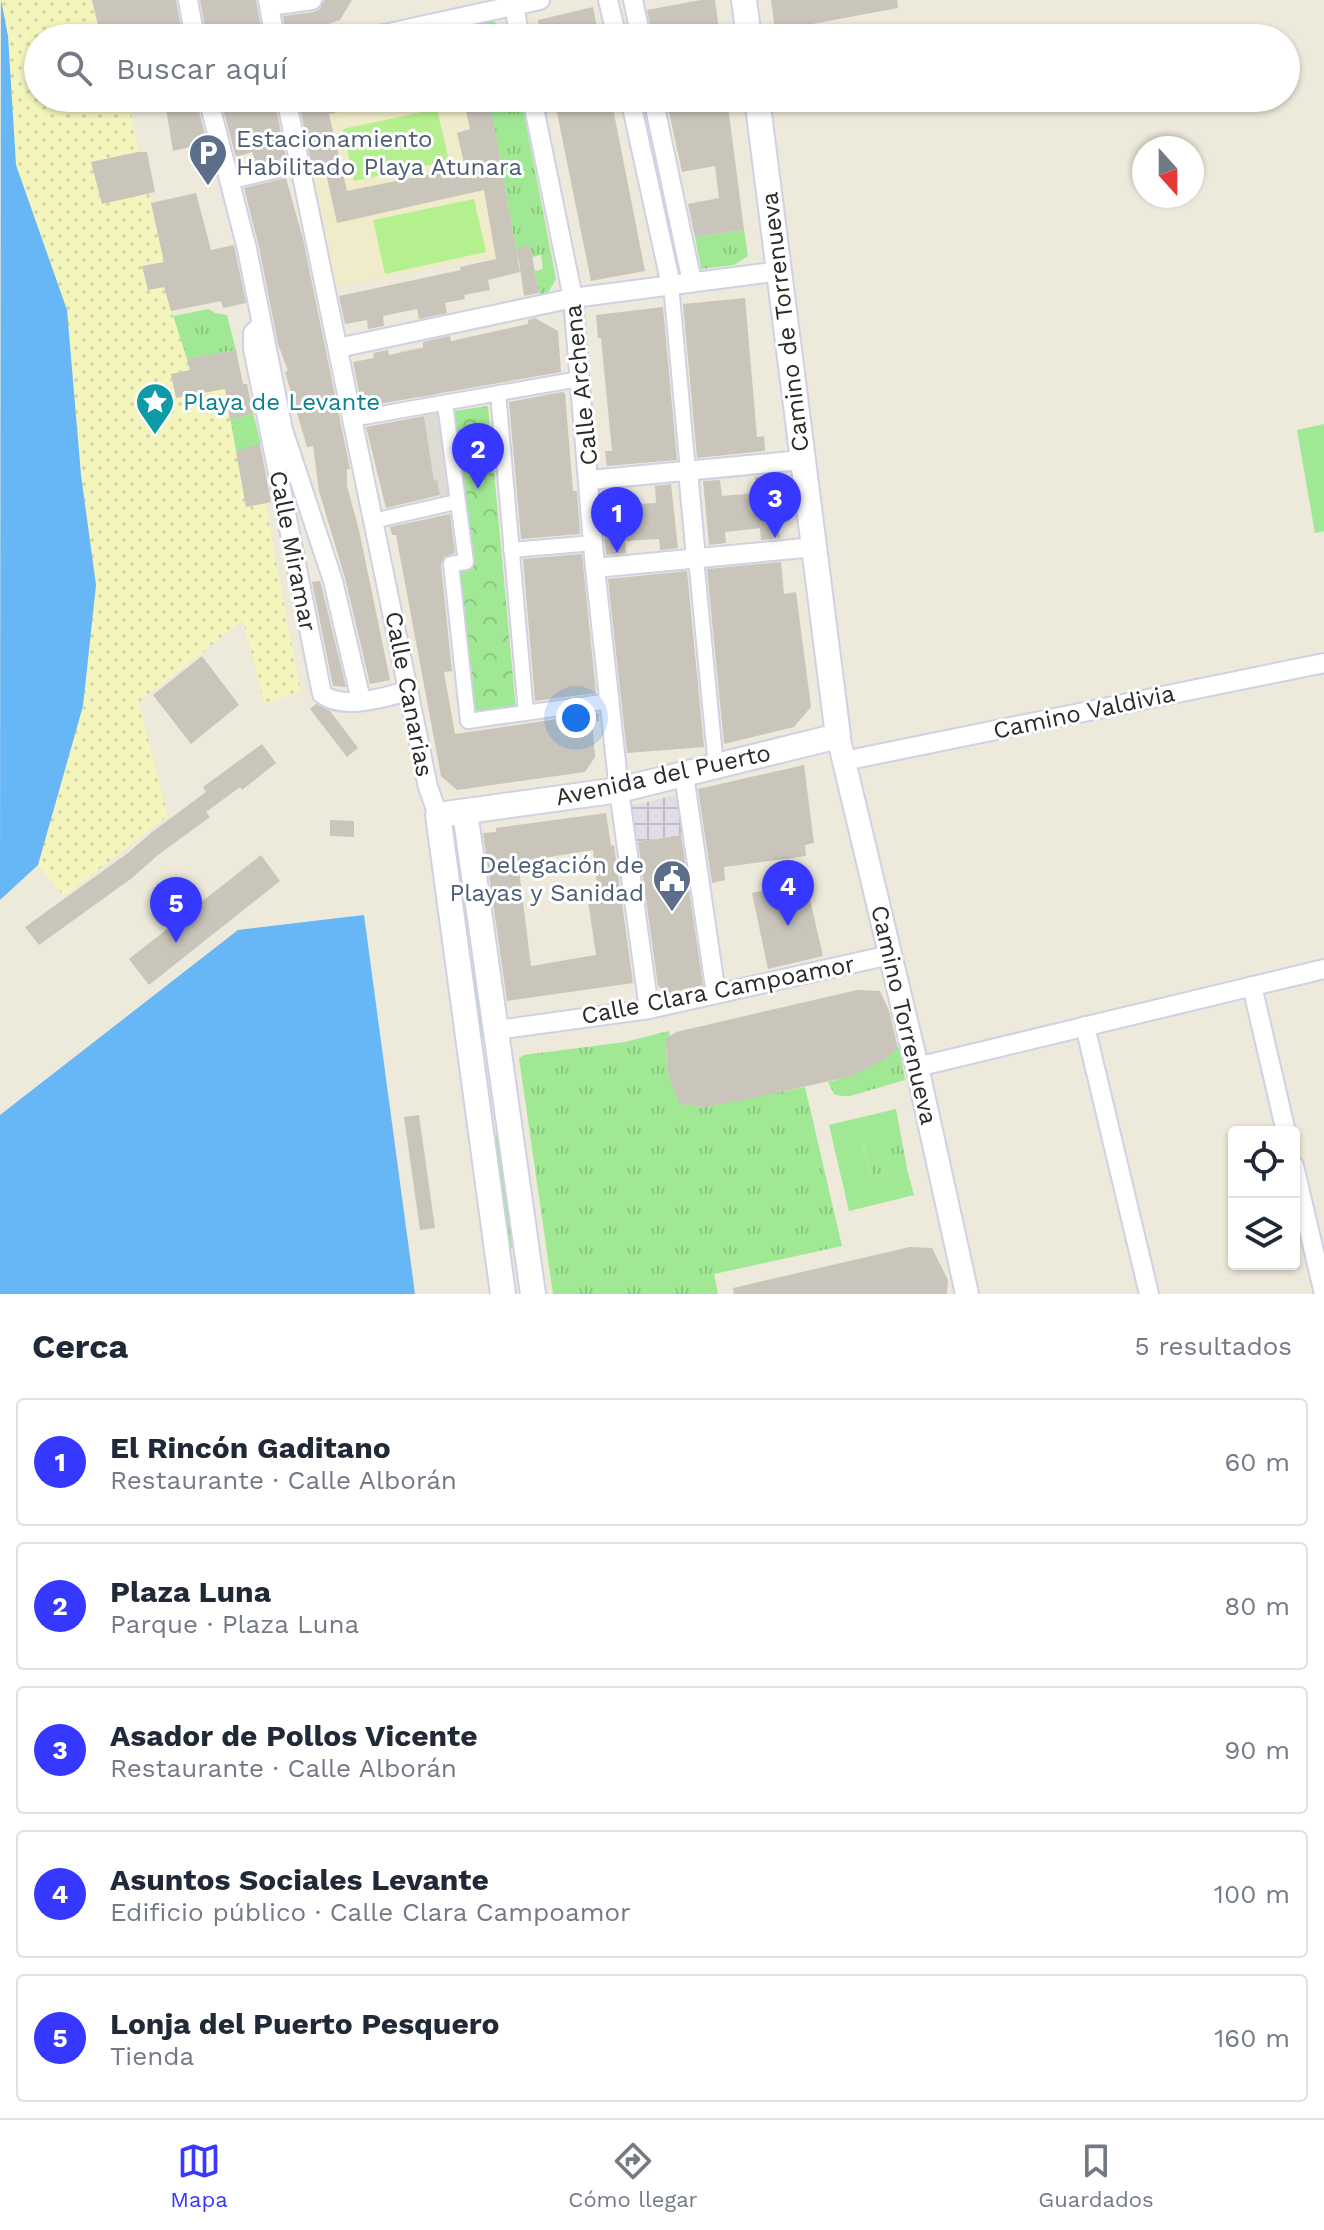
<!DOCTYPE html>
<html lang="es">
<head>
<meta charset="utf-8">
<style>
	:root { --surface:#fff; --page:#f2f2f3; --text:#1f2937; --muted:#747a83; --line:#e0e1e3; --accent:#3738ff }
	body { margin:0; font-family:"Work Sans",sans-serif; background:var(--page); color:var(--text) }
	.controls { position:absolute; right:24px; bottom:24px; display:grid; overflow:hidden; border-radius:8px; box-shadow:0 2px 6px #0004 }
	.controls button { width:72px; height:72px; display:grid; place-items:center; padding:0; border:0; border-bottom:2px solid var(--line); background:var(--surface); color:var(--text); font:40px sans-serif }
	.compass { position:absolute; left:1132px; top:136px; width:72px; height:72px; border-radius:50%; background:var(--surface); box-shadow:0 2px 6px #0004; rotate:159deg }
	.you { position:absolute; left:576px; top:718px; width:28px; height:28px; margin:-20px; border:6px solid #fff; border-radius:50%; background:#1a73e8; box-shadow:0 0 0 12px #1a73e833 }
	.badge { display:grid; place-items:center; width:52px; height:52px; border-radius:50%; background:var(--accent); color:#fff; font-size:26px; font-weight:700 }
	.pin { position:absolute; translate:-50% -66px; filter:drop-shadow(0 2px 4px #0008) }
	.pin::after { content:''; position:absolute; top:42px; width:28px; height:24px; background:inherit; clip-path:polygon(0 0,100% 0,50% 100%) }
	.list { margin:0; padding:0; list-style:none }
	h2 { display:flex; justify-content:space-between; align-items:center; height:104px; margin:0; padding:0 32px; font-size:34px }
	h2 small { font-size:26px; font-weight:400; color:var(--muted) }
	.list li { display:grid; grid-template-columns:52px 1fr auto; gap:24px; align-items:center; box-sizing:border-box; height:128px; margin:0 16px 16px; padding:0 16px; border:2px solid var(--line); border-radius:8px }
	.list b { display:block; font-size:30px; white-space:nowrap }
	.list p { margin:0; font-size:26px; white-space:nowrap; color:var(--muted) }
	.list em { font-size:26px; font-style:normal; color:var(--muted) }
	.icon { flex:none; width:44px; height:44px; fill:none; stroke:currentColor; stroke-width:2; stroke-linecap:round; stroke-linejoin:round }
	.map { position:relative; flex:none; width:1324px; height:1294px; overflow:hidden }
	.search { position:absolute; background:var(--surface); box-shadow:0 2px 6px #0004; left:24px; right:24px; top:24px; height:88px; display:flex; align-items:center; gap:20px; box-sizing:border-box; padding:0 28px; border-radius:44px; color:var(--muted); font-size:30px }
	.sheet { height:824px; background:var(--surface) }
	nav { display:flex; justify-content:space-around; align-items:center; box-sizing:border-box; height:112px; border-top:2px solid var(--line); background:var(--surface); font-size:22px; color:var(--muted) }
	nav a { display:grid; justify-items:center; gap:4px }
	nav .on { color:var(--accent) }
	.map>svg:first-child { display:block }
	.industrial { fill:url(#industrial-grid) }
	.education { fill:#f0ebc9 }
	.grass { fill:url(#grass-tufts) }
	.forest { fill:url(#forest-crowns) }
	.sand { fill:url(#sand-dots) }
	.garden { fill:#a1e894 }
	.pitch { fill:#b5f08f }
	.plaza { fill:#dddbd3 }
	.water { fill:#67b7f7 }
	.building { fill:#c9c5bb; fill-rule:evenodd }
	.lines { fill:none; stroke-linecap:round; stroke-linejoin:round }
	.pedestrian-casing { stroke:#d0d1e4; stroke-width:18 }
	.minor-casing { stroke:#d0d1e4; stroke-width:22 }
	.tertiary-casing { stroke:#d0d1e4; stroke-width:26 }
	.secondary-casing { stroke:#d0d1e4; stroke-width:28 }
	.pedestrian { stroke:#fff; stroke-width:14 }
	.minor { stroke:#fff; stroke-width:18 }
	.tertiary { stroke:#fff; stroke-width:22 }
	.secondary { stroke:#fff; stroke-width:24 }
	.labels { text-anchor:middle; dominant-baseline:central; stroke-width:6; stroke-linejoin:round; paint-order:stroke }
	.service-label { font-size:24px; fill:#4e5e75; stroke:#fff; text-anchor:start }
	.street-label { font-size:24px; fill:#2a2a2a; stroke:#fff }
	.culture-label { font-size:24px; fill:#0d838f; stroke:#fff; text-anchor:start }
</style>
</head>
<body>
<div class="map">
<svg width="1324" height="1294" viewBox="0 0 1324 1294">
	<defs>
		<pattern id="industrial-grid" width="8" height="8" patternUnits="userSpaceOnUse" patternTransform="scale(2)"><rect width="8" height="8" fill="#e1dce5"/><path d="M0 4h8M4 0v8" fill="none" stroke="#c1bdc5"/></pattern>
		<pattern id="grass-tufts" width="24" height="20" patternUnits="userSpaceOnUse" patternTransform="scale(2)"><rect width="24" height="20" fill="#a1e894"/><path d="M3 7l-1-3M5 7V3M7 7l1-3M15 17l-1-3M17 17v-4M19 17l1-3" fill="none" stroke="#8bc780"/></pattern>
		<pattern id="forest-crowns" width="20" height="18" patternUnits="userSpaceOnUse" patternTransform="scale(2)"><rect width="20" height="18" fill="#a1e894"/><path d="M2 6a3 3 0 1 1 6 0M12 15a3 3 0 1 1 6 0" fill="none" stroke="#8bc780"/></pattern>
		<pattern id="sand-dots" width="8" height="8" patternUnits="userSpaceOnUse" patternTransform="scale(2)"><rect width="8" height="8" fill="#f3f5bc"/><path d="M2 2h.1M6 6h.1" fill="none" stroke="#d0d2a2" stroke-width="1.8" stroke-linecap="round"/></pattern>
	</defs>
	<rect width="100%" height="100%" fill="#ede9db"/>
	<polygon class="industrial" points="680,794 685,834 637,842 631,806"/>
	<polygon class="education" points="296,98 521,98 551,253 518,260 516,252 335,287"/>
	<g class="grass">
		<polygon points="493,21 507,30 509,38 459,38 458,28"/>
		<polygon points="489,98 521,98 556,279 549,291 540,297 535,271 543,269 541,255 518,260"/>
		<polygon points="744,230 748,256 734,265 701,269 695,237"/>
		<polygon points="209,309 215,313 227,315 236,350 187,359 173,316"/>
		<polygon points="253,413 261,444 236,451 230,420"/>
		<polygon points="477,976 486,1038 475,1038 468,977"/>
		<polygon points="669,1031 670,1037 666,1040 667,1072 681,1104 703,1107 805,1087 842,1246 714,1274 718,1294 553,1294 519,1058 524,1055 625,1042"/>
		<path d="M 899,1047 L 905,1080 L 850,1096 L 840,1096 L 834,1094 L 828,1082 C 855,1076 877,1065 899,1047 Z"/>
		<polygon points="501,1134 516,1247 504,1250 490,1135"/>
		<polygon points="901,1136 907,1169 872,1177 863,1144"/>
	</g>
	<polygon class="forest" points="488,406 516,710 469,715 456,569 470,567 452,411"/>
	<polygon class="sand" points="1,0 92,0 101,38 38,38 38,98 128,98 138,152 91,162 102,203 149,193 164,262 142,266 148,290 164,287 190,370 171,374 176,398 225,389 246,507 265,503 301,692 264,703 243,620 139,702 168,816 64,896 38,865 83,706 96,585 81,475 67,310 16,165 8,36"/>
	<g class="garden">
		<polygon points="1324,424 1324,531 1315,533 1297,430"/>
		<polygon points="896,1109 901,1136 863,1145 872,1177 907,1169 914,1195 849,1211 829,1125"/>
	</g>
	<g class="pitch">
		<polygon points="437,109 449,161 354,181 343,129"/>
		<polygon points="474,199 486,252 385,274 373,220"/>
	</g>
	<polygon class="plaza" points="423,347 435,399 444,398 457,506 441,501 437,481 434,481 422,402 412,361 403,362 400,351"/>
	<g class="water">
		<polygon points="1,0 8,36 16,165 67,310 81,475 96,585 83,706 38,865 0,900"/>
		<polygon points="364,915 415,1294 0,1294 0,1115 238,930"/>
	</g>
	<g class="building">
		<polygon points="92,0 176,0 183,38 101,38"/>
		<polygon points="200,0 256,0 263,38 207,38"/>
		<polygon points="324,0 352,0 340,20 319,27 320,33 287,38 283,16 314,12 320,9"/>
		<polygon points="701,0 715,0 720,38 653,38 647,10"/>
		<polygon points="771,0 897,0 898,8 775,31"/>
		<polygon points="593,7 599,38 541,38 538,20"/>
		<polygon points="220,98 274,98 286,158 257,165 252,152 236,157"/>
		<polygon points="298,98 372,98 373,105 329,114 347,191 465,167 457,133 470,129 465,107 490,102 520,272 488,280 490,290 464,295 465,299 445,303 447,313 419,319 417,309 383,316 384,326 368,329 367,320 345,324 339,296 461,270 460,267 496,259 484,190 337,223 324,164 312,167"/>
		<polygon points="554,98 611,98 645,271 591,281"/>
		<polygon points="666,98 727,98 744,230 695,237 688,204 719,198 715,166 682,172"/>
		<polygon points="166,109 199,111 207,143 173,151"/>
		<polygon points="138,152 147,152 155,192 102,204 91,162"/>
		<polygon points="286,178 303,239 350,469 347,469 347,486 359,530 390,680 370,684 345,578 319,491 313,446 307,447 285,372 288,371 278,344 259,247 244,188"/>
		<polygon points="196,193 211,250 234,245 246,303 223,308 221,301 171,311 164,287 148,290 142,266 164,262 151,203"/>
		<polygon points="530,245 539,293 524,296 517,248"/>
		<polygon points="745,298 757,437 764,436 765,451 697,458 683,304"/>
		<polygon points="663,307 677,460 607,466 605,451 612,451 601,338 598,338 596,315"/>
		<polygon points="535,318 558,331 561,372 362,407 353,362 374,358 373,353 388,350 389,355 423,348 423,342 450,336 451,341 528,324 528,320"/>
		<polygon points="236,350 243,384 247,384 253,413 230,420 225,389 176,398 171,374 190,370 187,359"/>
		<polygon points="562,392 565,393 573,491 577,491 580,534 521,539 509,402"/>
		<polygon points="424,416 434,481 437,480 440,495 386,508 366,427"/>
		<polygon points="260,444 271,502 246,507 236,451"/>
		<polygon points="773,475 780,538 761,540 760,528 725,532 726,543 709,545 703,481 720,480 722,496 757,493 755,477"/>
		<polygon points="671,484 678,548 660,550 659,539 625,541 626,553 606,555 601,491 620,489 622,505 656,503 655,486"/>
		<polygon points="450,514 455,553 444,557 441,565 452,671 444,672 455,734 599,713 599,721 592,722 595,757 585,772 457,790 441,776 396,535 392,535 390,527"/>
		<polygon points="582,554 596,693 535,701 523,559"/>
		<polygon points="781,562 784,594 796,592 811,707 794,727 724,744 707,569"/>
		<polygon points="687,571 704,747 627,753 608,579"/>
		<polygon points="320,581 321,584 346,687 333,686 312,582"/>
		<polygon points="202,656 239,705 191,744 153,695"/>
		<polygon points="316,704 330,711 358,748 347,757 310,709"/>
		<polygon points="262,744 276,763 242,790 240,787 206,812 210,817 158,855 132,878 39,945 25,927 128,853 152,832 206,792 203,787"/>
		<polygon points="804,765 814,843 805,845 806,856 724,867 725,880 712,883 698,789"/>
		<path d="M 606,813 L 611,846 L 614,845 L 633,983 L 507,1001 L 483,833 L 496,832 L 496,828 ZM 593,850 L 598,892 L 587,894 L 596,955 L 531,966 L 518,862 Z"/>
		<polygon points="330,820 354,821 354,837 330,836"/>
		<polygon points="681,835 703,985 667,993 658,986 638,842"/>
		<polygon points="261,855 280,881 149,985 129,959"/>
		<polygon points="806,882 823,956 768,969 752,893"/>
		<polygon points="857,990 880,991 889,1011 898,1048 884,1060 852,1076 744,1100 703,1107 680,1104 667,1072 666,1039 676,1032"/>
		<polygon points="419,1115 435,1228 420,1230 404,1117"/>
		<polygon points="910,1247 932,1248 948,1280 947,1294 734,1294 733,1288"/>
	</g>
	<g class="lines">
		<defs>
			<g id="pedestrian">
				<polyline points="228,182 299,165"/>
				<polyline points="671,285 688,471"/>
				<polyline points="498,393 526,713"/>
				<polyline points="445,404 466,562 451,564 468,721 609,701"/>
				<polyline points="352,419 579,379"/>
				<polyline points="373,521 456,502"/>
				<polyline points="511,550 594,543"/>
				<polyline points="696,558 716,767"/>
			</g>
			<g id="minor">
				<polyline points="188,0 195,38"/>
				<polyline points="268,0 275,38"/>
				<polyline points="513,0 520,38"/>
				<polyline points="608,0 617,38"/>
				<polyline points="633,0 641,38"/>
				<polyline points="269,6 312,0"/>
				<polyline points="366,38 540,0"/>
				<polyline points="208,98 247,249 283,430 333,581 361,700"/>
				<polyline points="286,98 428,787 438,815"/>
				<polyline points="532,98 573,298 595,568 619,790 649,1009"/>
				<polyline points="630,98 671,285"/>
				<polyline points="653,98 692,282"/>
				<path d="M 261,325 L 253,333 L 253,348 L 322,694 C 344,711 384,697 408,691"/>
				<polyline points="338,348 573,298 780,271"/>
				<polyline points="688,471 696,558"/>
				<polyline points="590,480 802,460"/>
				<polyline points="595,568 815,547"/>
				<polyline points="844,761 1324,663"/>
				<polyline points="684,775 716,994"/>
				<polyline points="1252,986 1286,1132"/>
				<polyline points="1085,1026 1149,1294"/>
				<polyline points="497,1030 649,1009 890,955"/>
				<polyline points="917,1067 1324,969"/>
				<polyline points="1294,1166 1324,1294"/>
			</g>
			<polyline id="tertiary" points="838,736 917,1067 967,1294"/>
			<g id="secondary">
				<polyline points="744,0 749,38"/>
				<polyline points="465,812 533,1294"/>
				<polyline points="503,1294 438,815 619,790 838,736 757,98"/>
			</g>
		</defs>
		<use href="#pedestrian" class="pedestrian-casing"/>
		<use href="#minor" class="minor-casing"/>
		<use href="#tertiary" class="tertiary-casing"/>
		<use href="#secondary" class="secondary-casing"/>
		<use href="#pedestrian" class="pedestrian"/>
		<use href="#minor" class="minor"/>
		<use href="#tertiary" class="tertiary"/>
		<use href="#secondary" class="secondary"/>
	</g>
	<defs>
		<symbol id="parking-pin" viewBox="-11 -11 22 30"><path d="M0 17L-7.5 6A9.5 9.5 0 1 1 7.5 6Z" fill="#5c6f8a" stroke="#fff"/><path d="M-3.5-5.5H1a3.5 3.5 0 0 1 0 7H-1V5.5H-3.5ZM-1-3.4V-.6H.8a1.4 1.4 0 0 0 0-2.8Z" fill="#fff"/></symbol>
		<symbol id="sight-pin" viewBox="-11 -11 22 30"><path d="M0 17L-7.5 6A9.5 9.5 0 1 1 7.5 6Z" fill="#0f9aa8" stroke="#fff"/><path d="M0-6L1.8-2.2L6-1.7L2.9 1.2L3.7 5.4L0 3.3L-3.7 5.4L-2.9 1.2L-6-1.7L-1.8-2.2Z" fill="#fff"/></symbol>
		<symbol id="civic-pin" viewBox="-11 -11 22 30"><path d="M0 17L-7.5 6A9.5 9.5 0 1 1 7.5 6Z" fill="#5c6f8a" stroke="#fff"/><path d="M-.6-6.5H3V-4.5H.6V-3L4-1V1h2V6H-6V1h2V-1L-.6-3ZM-1.2 2.5V6h2.4V2.5Z" fill="#fff"/></symbol>
	</defs>
	<g fill-rule="evenodd">
		<use href="#parking-pin" x="186" y="131" width="44" height="60"/>
		<use href="#sight-pin" x="133" y="380" width="44" height="60"/>
		<use href="#civic-pin" x="650" y="857" width="44" height="60"/>
	</g>
	<g class="labels">
		<g class="service-label">
			<text x="236" y="139">Estacionamiento<tspan x="236" dy="28">Habilitado Playa Atunara</tspan></text>
			<text x="644" y="865" text-anchor="end">Delegación de<tspan x="644" dy="28">Playas y Sanidad</tspan></text>
		</g>
		<g class="street-label">
			<text transform="translate(785 322) rotate(-97)">Camino de Torrenueva</text>
			<text transform="translate(581 385) rotate(-96)">Calle Archena</text>
			<text transform="translate(293 551) rotate(79)">Calle Miramar</text>
			<text transform="translate(409 694) rotate(79)">Calle Canarias</text>
			<text transform="translate(1084 712) rotate(-12)">Camino Valdivia</text>
			<text transform="translate(663 775) rotate(-12)">Avenida del Puerto</text>
			<text transform="translate(718 990) rotate(-11)">Calle Clara Campoamor</text>
			<text transform="translate(904 1015) rotate(77)">Camino Torrenueva</text>
		</g>
		<g class="culture-label">
			<text x="183" y="402">Playa de Levante</text>
		</g>
	</g>
</svg>
<div class="controls">
<button><svg class="icon" aria-label="locate" viewBox="0 0 24 24"><circle cx="12" cy="12" r="6"/><path d="M12 2v4M12 18v4M2 12h4M18 12h4"/></svg></button>
<button><svg class="icon" aria-label="layers" viewBox="0 0 24 24"><path d="M12 4l9 5-9 5-9-5zM3 14l9 5 9-5"/></svg></button>
</div>
<svg class="compass" viewBox="-18 -18 36 36"><path d="M0-13l5 13h-10z" fill="#e53935"/><path d="M0 13l5-13h-10z" fill="#747a83"/></svg>
<div class="you"></div>
<div class="pin badge" style="left:617px;top:553px">1</div>
<div class="pin badge" style="left:478px;top:489px">2</div>
<div class="pin badge" style="left:775px;top:538px">3</div>
<div class="pin badge" style="left:788px;top:926px">4</div>
<div class="pin badge" style="left:176px;top:943px">5</div>
<div class="search"><svg class="icon" aria-label="search" viewBox="0 0 24 24"><circle cx="10" cy="10" r="6"/><path d="M15 15l6 6"/></svg>Buscar aquí</div>
</div>
<section class="sheet">
<h2>Cerca<small>5 resultados</small></h2>
<ul class="list">
<li><span class="badge">1</span><div><b>El Rincón Gaditano</b><p>Restaurante · Calle Alborán</p></div><em>60 m</em></li>
<li><span class="badge">2</span><div><b>Plaza Luna</b><p>Parque · Plaza Luna</p></div><em>80 m</em></li>
<li><span class="badge">3</span><div><b>Asador de Pollos Vicente</b><p>Restaurante · Calle Alborán</p></div><em>90 m</em></li>
<li><span class="badge">4</span><div><b>Asuntos Sociales Levante</b><p>Edificio público · Calle Clara Campoamor</p></div><em>100 m</em></li>
<li><span class="badge">5</span><div><b>Lonja del Puerto Pesquero</b><p>Tienda</p></div><em>160 m</em></li>
</ul>
</section>
<nav>
<a class="on"><svg class="icon" aria-label="map" viewBox="0 0 24 24"><path d="M3 6l6-2 6 2 6-2v14l-6 2-6-2-6 2zM9 4v14M15 6v14"/></svg>Mapa</a>
<a><svg class="icon" aria-label="directions" viewBox="0 0 24 24"><path d="M12 3l9 9-9 9-9-9zM9 14v-3h6M13 9l2 2-2 2"/></svg>Cómo llegar</a>
<a><svg class="icon" aria-label="saved" viewBox="0 0 24 24"><path d="M7 4h10v16l-5-4-5 4z"/></svg>Guardados</a>
</nav>
</body>
</html>
